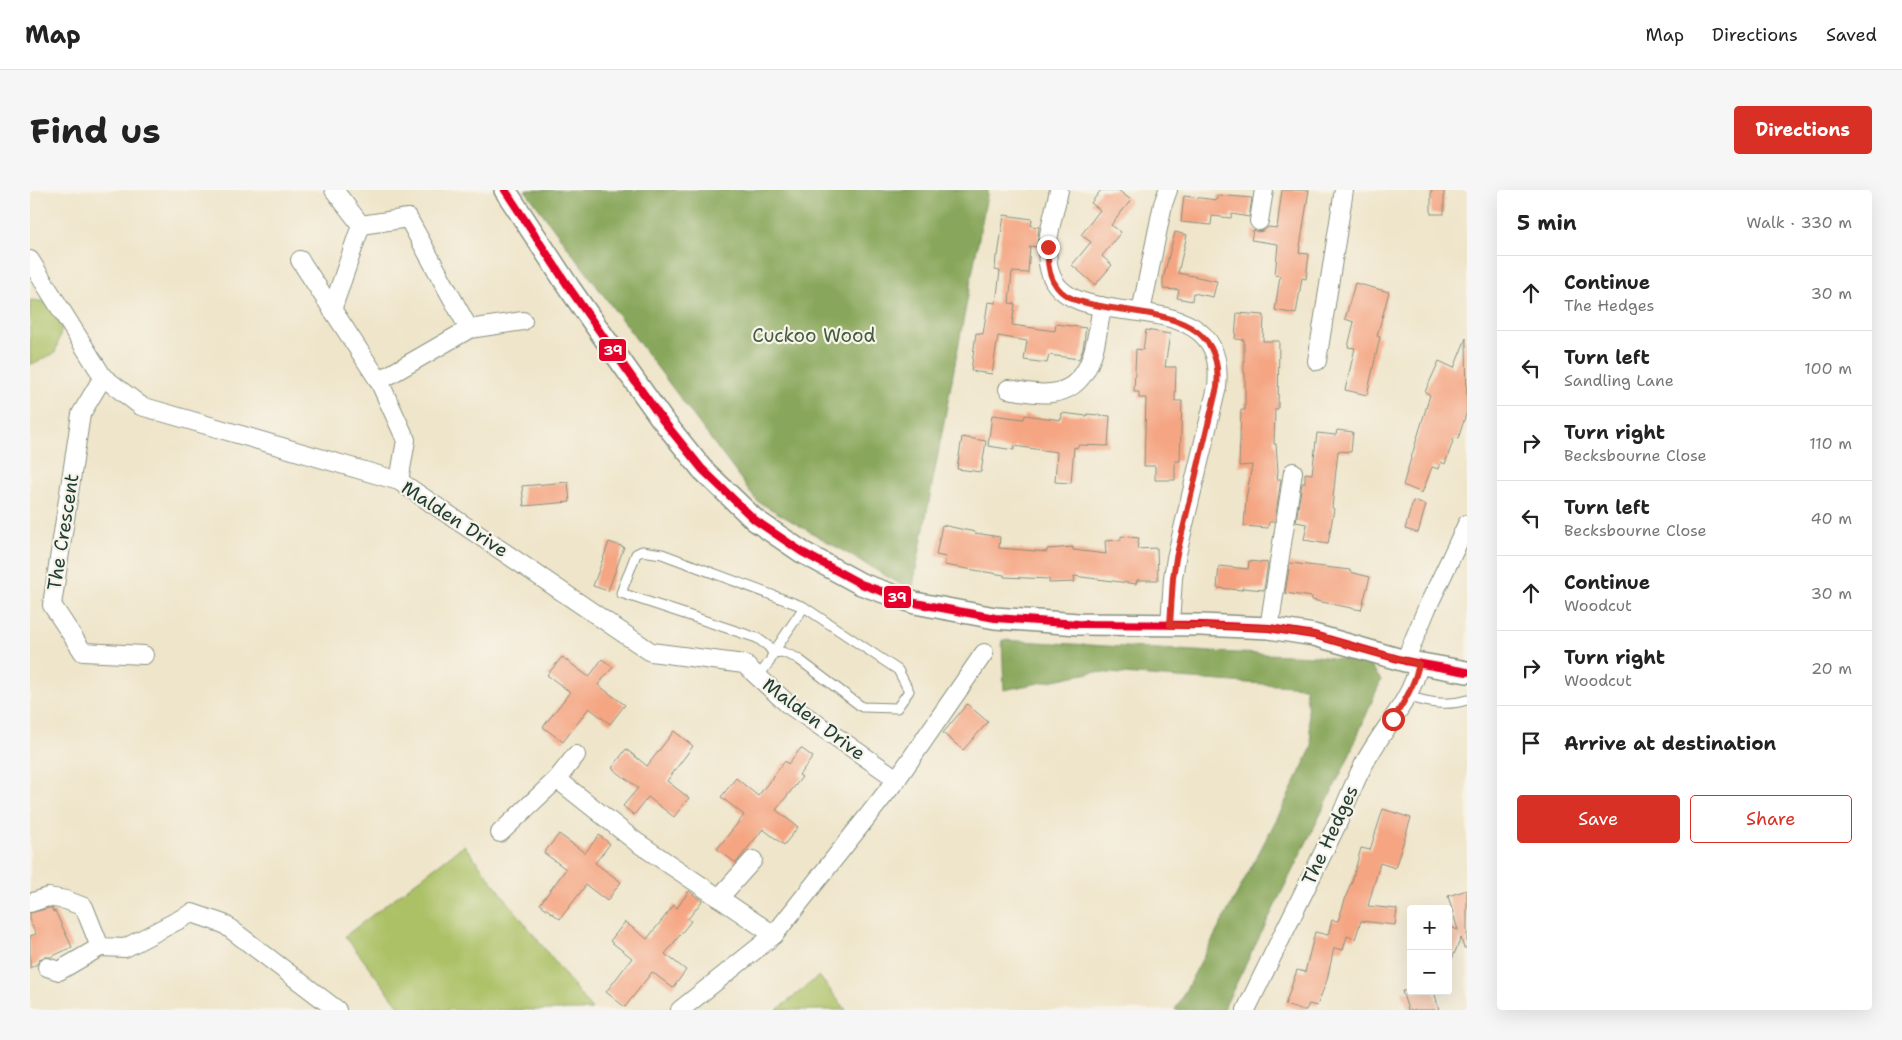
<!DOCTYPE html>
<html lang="en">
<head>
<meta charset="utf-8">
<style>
	:root { --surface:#fff; --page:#f6f6f6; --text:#222; --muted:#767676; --line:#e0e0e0; --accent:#d93025 }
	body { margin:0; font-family:"Shantell Sans",sans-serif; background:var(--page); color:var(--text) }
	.controls { position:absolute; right:15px; bottom:15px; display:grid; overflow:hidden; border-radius:5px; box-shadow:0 5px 20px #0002 }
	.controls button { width:45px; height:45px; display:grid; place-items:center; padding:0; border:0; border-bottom:1px solid var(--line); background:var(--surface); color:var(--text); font:25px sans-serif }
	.stop { position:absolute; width:15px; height:15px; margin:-11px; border:4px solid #d93025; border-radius:50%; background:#fff }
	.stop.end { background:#d93025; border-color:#fff; box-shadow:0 1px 5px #0008 }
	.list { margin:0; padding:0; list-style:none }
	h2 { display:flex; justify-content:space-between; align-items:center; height:65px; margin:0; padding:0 20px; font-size:21px }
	h2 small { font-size:16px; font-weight:400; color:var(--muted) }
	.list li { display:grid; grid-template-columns:32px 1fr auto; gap:15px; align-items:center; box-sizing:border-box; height:75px; padding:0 20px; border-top:1px solid var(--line) }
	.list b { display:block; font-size:19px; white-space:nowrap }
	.list p { margin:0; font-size:16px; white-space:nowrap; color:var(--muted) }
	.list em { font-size:16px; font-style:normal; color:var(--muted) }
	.actions { display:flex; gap:10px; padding:15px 20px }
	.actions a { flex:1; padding:11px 0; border:1px solid var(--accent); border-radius:5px; text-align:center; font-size:18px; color:var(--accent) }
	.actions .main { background:var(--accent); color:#fff }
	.icon { flex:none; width:28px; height:28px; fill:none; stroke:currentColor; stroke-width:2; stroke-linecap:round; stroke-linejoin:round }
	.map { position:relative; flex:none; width:1437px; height:820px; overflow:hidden; border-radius:5px }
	header { display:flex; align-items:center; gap:30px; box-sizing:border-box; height:70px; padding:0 25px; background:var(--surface); border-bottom:1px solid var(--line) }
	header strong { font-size:24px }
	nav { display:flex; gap:28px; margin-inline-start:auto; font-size:18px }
	.intro { display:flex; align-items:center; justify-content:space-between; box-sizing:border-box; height:120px; padding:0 30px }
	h1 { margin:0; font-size:35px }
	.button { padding:12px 22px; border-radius:5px; background:var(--accent); color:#fff; font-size:18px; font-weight:700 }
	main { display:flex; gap:30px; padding:0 30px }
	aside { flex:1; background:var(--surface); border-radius:5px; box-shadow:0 5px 20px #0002 }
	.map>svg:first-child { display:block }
	.green { fill:#acc166; stroke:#667f4d }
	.forest { fill:#89a75b; stroke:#547248 }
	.building { fill:#f5a582 }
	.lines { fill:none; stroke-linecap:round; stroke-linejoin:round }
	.service-casing { stroke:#87917f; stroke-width:11 }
	.minor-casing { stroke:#87917f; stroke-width:20 }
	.tertiary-casing { stroke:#87917f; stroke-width:24 }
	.service { stroke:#fff; stroke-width:9 }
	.minor { stroke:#fff; stroke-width:18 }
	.tertiary { stroke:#fff; stroke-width:21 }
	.bus-1-casing { stroke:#f7f3e8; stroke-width:11 }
	.bus-1 { stroke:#e4002b; stroke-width:8 }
	.route { stroke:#d93025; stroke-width:6 }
	.labels { text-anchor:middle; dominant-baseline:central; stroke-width:4.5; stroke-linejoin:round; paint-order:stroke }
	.park-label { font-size:19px; fill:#425e40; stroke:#f7f3e8 }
	.street-label { font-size:19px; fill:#1f3d34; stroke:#f7f3e8 }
	.line-badge { stroke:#f7f3e8; stroke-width:2 }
	.badge-label { font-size:14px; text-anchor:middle; font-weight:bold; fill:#fff }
</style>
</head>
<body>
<header>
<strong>Map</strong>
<nav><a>Map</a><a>Directions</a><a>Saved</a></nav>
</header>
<div class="intro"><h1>Find us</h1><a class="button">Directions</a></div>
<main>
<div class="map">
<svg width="1437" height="820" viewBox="0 0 1437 820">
	<rect width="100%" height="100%" fill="#f7f3e8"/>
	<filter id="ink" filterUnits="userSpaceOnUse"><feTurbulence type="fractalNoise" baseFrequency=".02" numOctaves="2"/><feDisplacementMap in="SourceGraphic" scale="10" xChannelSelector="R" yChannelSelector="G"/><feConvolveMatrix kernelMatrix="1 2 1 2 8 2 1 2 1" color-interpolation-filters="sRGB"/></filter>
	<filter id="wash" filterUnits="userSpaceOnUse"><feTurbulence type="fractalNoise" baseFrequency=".0096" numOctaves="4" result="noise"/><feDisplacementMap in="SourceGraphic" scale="20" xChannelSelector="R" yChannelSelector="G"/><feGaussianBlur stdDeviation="1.12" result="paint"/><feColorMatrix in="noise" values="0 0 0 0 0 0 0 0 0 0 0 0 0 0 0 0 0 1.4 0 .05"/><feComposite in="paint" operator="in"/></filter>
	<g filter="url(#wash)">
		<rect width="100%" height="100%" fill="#efe5ca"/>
		<g class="green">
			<polygon points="0,110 19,112 32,138 25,163 0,175"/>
			<polygon points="434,655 562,820 372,820 315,746"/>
			<polygon points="789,786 816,820 747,820"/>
		</g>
		<g class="forest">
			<polygon points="495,0 958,0 882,401 727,311"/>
			<polygon points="972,450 1182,462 1286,466 1338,473 1351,490 1315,575 1193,820 1145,820 1251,621 1282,557 1275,497 1064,482 974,500"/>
		</g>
		<g id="blocks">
			<g class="building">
				<polygon points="1071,0 1088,0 1101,10 1081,35 1091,42 1072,66 1082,75 1065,95 1042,75 1061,52 1051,45 1070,20 1061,13"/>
				<polygon points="1252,0 1279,0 1269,63 1279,64 1276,89 1272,88 1266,124 1245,120 1250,86 1245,85 1248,54 1221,50 1223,40 1228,42 1233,41 1238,37 1247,38"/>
				<rect x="1401" y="0" width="13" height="24"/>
				<polygon points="1187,5 1222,8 1219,27 1202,24 1201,28 1182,26 1181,35 1151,32 1154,6 1187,10"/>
				<polygon points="974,25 1002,29 1001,36 1009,37 1007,57 1000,56 998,83 982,82 979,113 985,114 982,135 1025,141 1026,134 1056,138 1053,159 1049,169 1019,165 1017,173 994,170 997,151 968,146 962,184 941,181 946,143 953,144 958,112 966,113 970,81 965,80 966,66 968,66"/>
				<polygon points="1145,42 1157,45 1148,83 1187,91 1183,107 1163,103 1162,111 1147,108 1149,100 1133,99 1133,89"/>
				<polygon points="1325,93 1359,102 1347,146 1350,147 1337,205 1315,200 1325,158 1318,157 1324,132 1315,129"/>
				<polygon points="1207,123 1234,125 1233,151 1249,151 1248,219 1245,219 1244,254 1246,254 1248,281 1247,289 1251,289 1245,332 1239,332 1238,338 1214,336 1216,309 1222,275 1209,276 1211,220 1215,220 1215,183 1214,183 1214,150 1205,149"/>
				<polygon points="1116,140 1140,144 1135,177 1146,177 1145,211 1152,211 1150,271 1145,271 1145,290 1125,290 1125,276 1114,276 1116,208 1109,208 1109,202 1104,202 1106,159 1113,160"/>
				<polygon points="1436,148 1437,221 1428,249 1424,248 1415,274 1411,272 1409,279 1402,277 1392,303 1373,295 1400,205 1395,202 1409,171 1424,178"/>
				<polygon points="1032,223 1057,226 1057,224 1080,226 1078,256 1048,255 1047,258 1044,257 1041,293 1025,292 1027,262 984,256 984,260 958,256 962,225 994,229 995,225 1031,230"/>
				<polygon points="1307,240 1323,242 1321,262 1308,261 1302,318 1304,319 1298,354 1274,350 1277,334 1266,332 1272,293 1275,293 1275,283 1282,284 1287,243 1306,245"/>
				<polygon points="932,247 956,251 951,282 927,279"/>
				<polygon points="538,292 540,312 494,316 492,296"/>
				<polygon points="1383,311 1396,315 1388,343 1375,339"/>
				<polygon points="912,335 945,342 945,343 970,347 969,358 1017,362 1017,359 1043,357 1043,360 1076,364 1075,351 1091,350 1091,346 1109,348 1107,359 1127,358 1128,390 1107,390 1106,394 1044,386 1045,392 1019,393 1019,389 974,387 974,385 914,375 916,367 906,365"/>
				<polygon points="579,352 594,357 578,401 563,396"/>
				<polygon points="1219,371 1238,373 1234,400 1212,398 1212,400 1187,398 1189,376 1218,379"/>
				<polygon points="1260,373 1320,380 1320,382 1340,387 1331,420 1282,410 1282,407 1255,403"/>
				<polygon points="532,467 559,487 572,469 583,477 568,495 595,515 580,534 559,518 533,552 513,537 540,502 517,485"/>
				<polygon points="937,514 958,532 933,560 913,543"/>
				<polygon points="644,541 663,556 637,591 659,608 644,627 618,607 604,625 593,616 608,598 582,578 596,559 617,576"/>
				<polygon points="771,558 783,567 769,585 772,587 746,620 768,637 754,655 733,639 706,673 687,659 714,625 691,607 706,588 728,606 755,571 758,574"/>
				<polygon points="1353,619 1381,628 1365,678 1350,673 1338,716 1367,719 1365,735 1331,731 1325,749 1317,746 1313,760 1304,758 1297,790 1287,816 1279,814 1276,820 1271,820 1255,815 1267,780 1275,782 1285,742 1298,745 1302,730 1308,731 1320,695 1321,695 1331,658 1340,660"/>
				<polygon points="529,644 555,663 569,645 580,654 565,673 591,692 577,711 556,695 530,729 510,714 536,679 514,663"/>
				<polygon points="1437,700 1437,758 1434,758 1431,748 1418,778 1418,736 1428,740 1418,706"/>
				<polygon points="659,701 672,711 658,729 661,731 635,764 656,780 643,798 622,782 595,817 576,802 602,768 580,751 595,732 617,749 644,715 647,718"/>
				<polygon points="19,718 22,718 23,722 25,721 42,757 21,767 14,767 10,769 7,774 0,778 0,746 6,744 0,732 0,723"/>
				<polygon points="1372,801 1404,801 1409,820 1378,820"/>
			</g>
		</g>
	</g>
	<g filter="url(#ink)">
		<use href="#blocks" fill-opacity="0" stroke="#87917f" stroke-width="1"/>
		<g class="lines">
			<defs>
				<g id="service">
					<polyline points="743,463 774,417"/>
					<polyline points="728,487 740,471 743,463 738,456 727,448 591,403 606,364 612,361 632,364 774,417 868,480 879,501 867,518 832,517 767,468 752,462 743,463"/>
					<path d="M 1379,506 C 1397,513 1418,516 1437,510"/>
				</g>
				<g id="minor">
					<polyline points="304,0 331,35 378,28 439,139"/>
					<path d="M 1029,0 C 1024,26 1012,57 1020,82 C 1040,150 1199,85 1187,197 L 1146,368 L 1143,388 L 1140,435"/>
					<polyline points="1229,31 1234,0"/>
					<polyline points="0,70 73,187 111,216 369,291 621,462 714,474 758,514 867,589"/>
					<polyline points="270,70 349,191 376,250 369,291"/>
					<polyline points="302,120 331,35"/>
					<polyline points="1111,122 1133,14 1138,0"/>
					<polyline points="1287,171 1314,0"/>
					<polyline points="73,187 51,224 22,415 53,462 114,465"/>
					<polyline points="349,191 439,139 493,131"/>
					<path d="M 978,199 C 992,201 1007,205 1021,203 C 1064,199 1066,149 1072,116"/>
					<polyline points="1239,438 1263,282"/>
					<polyline points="1375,471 1397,418 1437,334"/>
					<polyline points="527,589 605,651 744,745"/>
					<polyline points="470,643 527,589 546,565"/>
					<polyline points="689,708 723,670"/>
					<polyline points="0,713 18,707 36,710 54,717 70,757 95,758 162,723 194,734 307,820"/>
					<polyline points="17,777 29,781 70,757"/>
					<polyline points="650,820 744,745 867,589 954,463"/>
					<path d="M 1216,820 C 1246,757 1278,695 1308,632 C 1317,613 1323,594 1333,576 C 1350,541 1381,513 1389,474"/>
				</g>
				<polyline id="tertiary" points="475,0 540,99 594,176 631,228 672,279 725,330 772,362 831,394 885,413 965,428 1048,434 1171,435 1239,438 1284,445 1375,471 1437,482"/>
			</defs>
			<use href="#service" class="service-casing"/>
			<use href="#minor" class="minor-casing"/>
			<use href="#tertiary" class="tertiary-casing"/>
			<use href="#service" class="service"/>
			<use href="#minor" class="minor"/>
			<use href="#tertiary" class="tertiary"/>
			<defs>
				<polyline id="bus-1" points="475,0 540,99 594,176 631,228 672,279 725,330 772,362 831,394 885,413 965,428 1048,434 1171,435 1239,438 1284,445 1375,471 1437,482"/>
			</defs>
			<use href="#bus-1" class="bus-1-casing"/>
			<use href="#bus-1" class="bus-1"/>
		</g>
	</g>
	<g class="lines" filter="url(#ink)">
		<path class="route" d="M 1018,57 C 1017,71 1018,86 1027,97 C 1036,109 1051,112 1065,115 C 1117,126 1195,121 1187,197 L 1146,368 L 1143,388 L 1140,435 L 1239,438 L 1284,445 L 1339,461 L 1389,474 C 1384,496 1375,511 1363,529"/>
	</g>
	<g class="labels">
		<g class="park-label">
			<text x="784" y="145">Cuckoo Wood</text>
		</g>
		<g class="street-label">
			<text transform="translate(425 329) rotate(33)">Malden Drive</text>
			<text transform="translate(33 342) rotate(-81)">The Crescent</text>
			<text transform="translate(784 529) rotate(37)">Malden Drive</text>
			<text transform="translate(1300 645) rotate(-65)">The Hedges</text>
		</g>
	</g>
	<g class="line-badge">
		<rect x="568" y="148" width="29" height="24" rx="5" fill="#e4002b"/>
		<rect x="853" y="395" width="29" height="24" rx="5" fill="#e4002b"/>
	</g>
	<g class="badge-label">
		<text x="583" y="165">39</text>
		<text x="867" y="412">39</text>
	</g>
</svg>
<div class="controls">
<button>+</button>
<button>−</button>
</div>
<div class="stop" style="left:1363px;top:529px"></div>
<div class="stop end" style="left:1018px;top:57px"></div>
</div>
<aside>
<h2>5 min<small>Walk · 330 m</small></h2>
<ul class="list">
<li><svg class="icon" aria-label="ahead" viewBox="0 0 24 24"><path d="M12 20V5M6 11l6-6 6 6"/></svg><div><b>Continue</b><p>The Hedges</p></div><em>30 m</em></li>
<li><svg class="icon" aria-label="left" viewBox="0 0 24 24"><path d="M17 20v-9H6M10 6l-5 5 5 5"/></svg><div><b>Turn left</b><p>Sandling Lane</p></div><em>100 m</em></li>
<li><svg class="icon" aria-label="right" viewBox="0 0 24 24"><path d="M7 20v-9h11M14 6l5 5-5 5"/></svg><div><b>Turn right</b><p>Becksbourne Close</p></div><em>110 m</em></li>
<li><svg class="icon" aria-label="left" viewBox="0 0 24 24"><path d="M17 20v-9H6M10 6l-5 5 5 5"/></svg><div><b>Turn left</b><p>Becksbourne Close</p></div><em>40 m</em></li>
<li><svg class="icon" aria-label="ahead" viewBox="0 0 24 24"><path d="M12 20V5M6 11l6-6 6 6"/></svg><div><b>Continue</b><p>Woodcut</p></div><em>30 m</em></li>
<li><svg class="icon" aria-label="right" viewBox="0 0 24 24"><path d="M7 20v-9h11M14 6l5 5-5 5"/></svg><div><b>Turn right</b><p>Woodcut</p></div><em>20 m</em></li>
<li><svg class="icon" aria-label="arrive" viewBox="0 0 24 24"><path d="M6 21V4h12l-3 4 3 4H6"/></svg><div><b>Arrive at destination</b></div></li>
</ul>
<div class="actions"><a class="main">Save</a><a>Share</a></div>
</aside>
</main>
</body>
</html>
